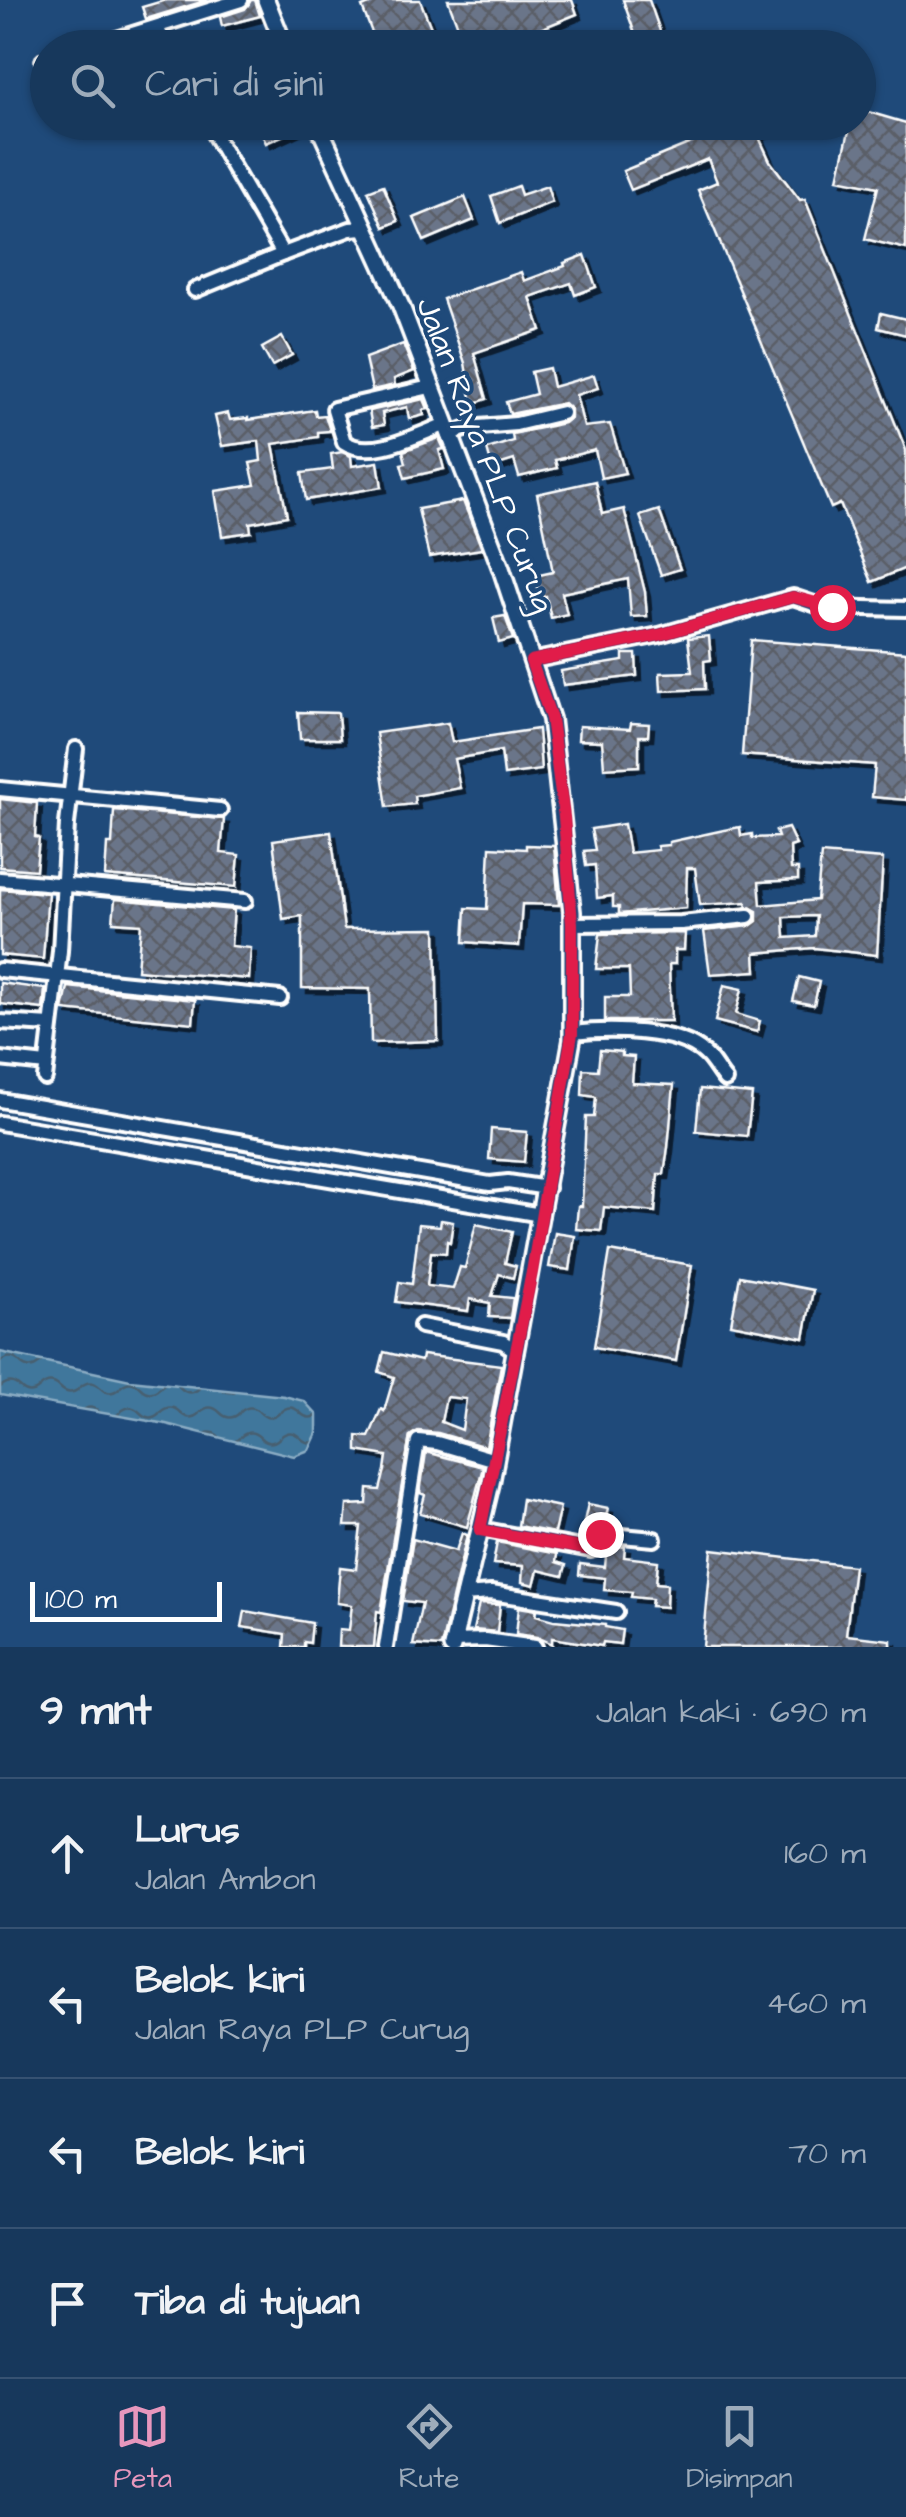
<!DOCTYPE html>
<html lang="id">
<head>
<meta charset="utf-8">
<style>
	:root { --surface:#17385c; --page:#244365; --text:#f1f3f6; --muted:#9eacbb; --line:#365272; --accent:#e797bd }
	body { margin:0; font-family:"Architects Daughter",sans-serif; background:var(--page); color:var(--text) }
	.scale { position:absolute; left:30px; bottom:25px; width:192px; box-sizing:border-box; padding-left:10px; border:5px solid #fff; border-top:0; font-size:28px; line-height:35px; white-space:nowrap; color:#fff; -webkit-text-stroke:8px #1f4a7a; paint-order:stroke }
	.stop { position:absolute; width:30px; height:30px; margin:-22px; border:8px solid #e11d48; border-radius:50%; background:#fff }
	.stop.end { background:#e11d48; border-color:#fff; box-shadow:0 2px 10px #0008 }
	.list { margin:0; padding:0; list-style:none }
	h2 { display:flex; justify-content:space-between; align-items:center; height:130px; margin:0; padding:0 40px; font-size:42px }
	h2 small { font-size:32px; font-weight:400; color:var(--muted) }
	.list li { display:grid; grid-template-columns:65px 1fr auto; gap:30px; align-items:center; box-sizing:border-box; height:150px; padding:0 40px; border-top:2px solid var(--line) }
	.list b { display:block; font-size:38px; white-space:nowrap }
	.list p { margin:0; font-size:32px; white-space:nowrap; color:var(--muted) }
	.list em { font-size:32px; font-style:normal; color:var(--muted) }
	.icon { flex:none; width:55px; height:55px; fill:none; stroke:currentColor; stroke-width:2; stroke-linecap:round; stroke-linejoin:round }
	.map { position:relative; flex:none; width:906px; height:1647px; overflow:hidden }
	.search { position:absolute; background:var(--surface); box-shadow:0 2px 8px #0004; left:30px; right:30px; top:30px; height:110px; display:flex; align-items:center; gap:25px; box-sizing:border-box; padding:0 35px; border-radius:55px; color:var(--muted); font-size:38px }
	.sheet { height:730px; background:var(--surface) }
	nav { display:flex; justify-content:space-around; align-items:center; box-sizing:border-box; height:140px; border-top:2px solid var(--line); background:var(--surface); font-size:28px; color:var(--muted) }
	nav a { display:grid; justify-items:center; gap:5px }
	nav .on { color:var(--accent) }
	.map>svg:first-child { display:block }
	.water { fill:url(#water-waves); stroke:#8cadc4; stroke-width:2.5 }
	.building { fill:url(#building-cross-hatch); stroke:#fff; stroke-width:2.5; fill-rule:evenodd; filter:url(#shadow) }
	.lines { fill:none; stroke-linecap:round; stroke-linejoin:round }
	.minor-casing { stroke:#fff; stroke-width:20 }
	.major-casing { stroke:#fff; stroke-width:22 }
	.minor { stroke:#1f4a7a; stroke-width:12 }
	.major { stroke:#1f4a7a; stroke-width:15 }
	.route { stroke:#e11d48; stroke-width:12 }
	.labels { text-anchor:middle; dominant-baseline:central; stroke-width:8; stroke-linejoin:round; paint-order:stroke }
	.street-label { font-size:32px; fill:#fff; stroke:#1f4a7a }
</style>
</head>
<body>
<div class="map">
<svg width="906" height="1647" viewBox="0 0 906 1647">
	<defs>
		<pattern id="water-waves" width="16" height="10" patternUnits="userSpaceOnUse" patternTransform="scale(2.5)"><rect width="16" height="10" fill="#40779c"/><path d="M0 5q4-4 8 0t8 0" fill="none" stroke="#475f70"/></pattern>
		<pattern id="building-cross-hatch" width="8" height="8" patternUnits="userSpaceOnUse" patternTransform="scale(2.5)"><rect width="8" height="8" fill="#6a7489"/><path d="M0 0l8 8M0 8l8-8" fill="none" stroke="#5a5e67"/></pattern>
		<filter id="shadow"><feDropShadow dx="5" dy="5" stdDeviation="0" flood-color="#0009"/></filter>
	</defs>
	<rect width="100%" height="100%" fill="#1f4a7a"/>
	<filter id="ink" filterUnits="userSpaceOnUse"><feTurbulence type="fractalNoise" baseFrequency=".01" numOctaves="2"/><feDisplacementMap in="SourceGraphic" scale="20" xChannelSelector="R" yChannelSelector="G"/><feConvolveMatrix kernelMatrix="1 2 1 2 8 2 1 2 1" color-interpolation-filters="sRGB"/></filter>
	<g filter="url(#ink)">
		<polygon class="water" points="0,1352 130,1380 284,1396 304,1401 317,1415 317,1433 309,1450 294,1456 166,1424 0,1395"/>
		<g class="building">
			<polygon points="166,0 208,0 146,19 142,7"/>
			<polygon points="251,0 255,0 260,16 222,26 220,17 245,9"/>
			<polygon points="379,0 420,0 439,48 378,48 362,7"/>
			<polygon points="448,0 572,0 577,14 494,48 466,48"/>
			<polygon points="623,0 649,0 666,48 640,48"/>
			<polygon points="858,109 906,123 906,249 865,239 878,187 838,179 851,122 858,122"/>
			<polygon points="272,122 306,122 306,125 266,143 259,128"/>
			<polygon points="690,122 759,122 764,133 758,135 770,161 800,200 805,199 906,450 906,568 872,582 840,504 831,508 698,190 717,182 708,159 631,190 623,171 698,140"/>
			<polygon points="383,185 398,221 384,227 368,191"/>
			<polygon points="518,186 521,195 547,186 552,202 500,223 491,196"/>
			<polygon points="465,197 474,220 424,241 414,218"/>
			<polygon points="585,255 596,287 575,295 571,283 530,297 541,330 474,353 487,399 472,404 465,363 443,299 521,272 524,281 565,266 564,263"/>
			<polygon points="881,313 906,319 906,335 878,328"/>
			<polygon points="282,337 292,355 272,366 262,348"/>
			<polygon points="403,344 414,371 394,379 395,385 372,390 365,358"/>
			<polygon points="549,368 553,387 594,375 598,388 576,395 584,427 610,424 625,473 601,478 595,450 555,460 557,468 519,477 514,460 492,467 487,449 513,441 512,434 564,423 571,417 571,410 564,403 510,414 506,402 536,394 531,372"/>
			<polygon points="424,399 428,409 423,410 424,415 409,419 407,407 382,413 384,425 372,427 369,411"/>
			<polygon points="315,410 316,416 325,415 330,431 318,432 318,437 273,444 287,516 250,523 251,532 222,536 215,491 255,485 250,463 261,461 259,441 222,446 215,416 228,413 230,420 248,418 248,420"/>
			<polygon points="439,438 444,449 439,450 444,469 405,478 401,464 406,463 403,451"/>
			<polygon points="342,452 351,456 352,466 378,462 382,487 306,500 302,473 333,469 331,454"/>
			<polygon points="595,481 602,514 624,509 645,592 647,616 631,617 628,579 562,593 567,614 551,618 546,596 540,598 535,576 553,572 537,494"/>
			<polygon points="463,501 482,549 429,557 418,509"/>
			<polygon points="659,510 680,569 661,575 640,516"/>
			<polygon points="505,616 513,639 499,643 493,618"/>
			<polygon points="709,636 711,660 704,661 705,689 661,691 660,673 692,672 688,638"/>
			<polygon points="751,640 906,652 906,800 872,797 875,765 742,755"/>
			<polygon points="623,654 636,654 637,676 563,685 561,671 623,661"/>
			<polygon points="298,712 338,713 340,739 300,739"/>
			<polygon points="448,723 452,742 538,729 541,770 504,775 501,751 454,759 460,788 414,796 415,804 387,807 376,733"/>
			<polygon points="631,723 649,724 648,736 639,736 639,766 604,768 602,741 578,740 579,726 630,729"/>
			<polygon points="0,799 37,803 35,837 39,838 36,870 0,867"/>
			<polygon points="114,810 224,819 221,853 239,855 236,887 105,876 107,844 112,844"/>
			<path d="M 624,824 L 629,853 L 658,850 L 657,846 L 669,845 L 669,842 L 724,830 L 740,827 L 741,836 L 752,834 L 752,838 L 778,837 L 776,831 L 788,828 L 796,845 L 790,847 L 791,869 L 798,869 L 798,880 L 759,882 L 761,905 L 817,900 L 821,854 L 883,859 L 877,955 L 814,948 L 755,953 L 756,971 L 710,974 L 704,931 L 750,926 L 757,921 L 757,911 L 747,906 L 746,902 L 700,905 L 695,868 L 687,868 L 686,908 L 619,914 L 619,907 L 613,907 L 613,896 L 597,898 L 595,865 L 586,866 L 584,851 L 595,850 L 591,829 ZM 816,916 L 815,936 L 785,938 L 784,917 Z"/>
			<polygon points="331,832 344,929 436,928 438,1041 371,1043 370,989 302,988 302,916 283,919 273,840"/>
			<polygon points="526,845 554,846 559,905 522,904 519,946 464,942 466,908 487,909 490,847 526,849"/>
			<polygon points="0,889 48,893 43,959 0,955"/>
			<polygon points="115,899 234,910 231,946 251,948 249,979 137,970 141,924 113,922"/>
			<polygon points="685,933 684,950 675,950 675,964 669,964 671,1021 605,1021 605,997 630,997 629,969 596,969 600,934"/>
			<polygon points="799,977 819,982 814,1005 793,1001"/>
			<polygon points="0,983 45,989 43,1009 0,1004"/>
			<polygon points="724,985 742,989 736,1014 760,1021 757,1032 715,1021"/>
			<polygon points="68,987 195,1000 193,1023 63,1010"/>
			<polygon points="600,1050 622,1052 622,1056 634,1057 632,1083 674,1085 668,1147 664,1174 658,1174 655,1212 604,1207 601,1231 576,1229 578,1206 582,1206 586,1117 594,1117 596,1097 582,1095 583,1069 598,1070"/>
			<polygon points="700,1089 752,1094 747,1136 696,1131"/>
			<polygon points="491,1129 527,1132 524,1162 489,1159"/>
			<polygon points="441,1220 453,1222 450,1242 447,1241 446,1253 431,1252 427,1286 453,1289 460,1267 465,1268 476,1224 512,1232 505,1263 516,1266 513,1278 499,1274 492,1296 513,1298 510,1318 489,1317 490,1303 470,1299 468,1311 396,1302 399,1282 412,1284 419,1224 440,1226"/>
			<polygon points="555,1233 575,1236 570,1270 549,1267"/>
			<polygon points="610,1251 692,1265 676,1361 594,1347"/>
			<polygon points="740,1276 813,1290 804,1338 731,1324"/>
			<path d="M 384,1352 L 421,1361 L 422,1355 L 501,1365 L 486,1447 L 438,1433 L 418,1431 L 410,1436 L 381,1612 L 377,1611 L 374,1647 L 338,1647 L 339,1629 L 349,1630 L 352,1605 L 337,1603 L 340,1567 L 356,1569 L 361,1526 L 345,1526 L 347,1505 L 367,1504 L 368,1489 L 380,1490 L 385,1470 L 387,1456 L 357,1451 L 357,1436 L 369,1437 L 381,1409 L 384,1411 L 394,1377 L 379,1372 ZM 446,1397 L 466,1399 L 462,1430 L 441,1422 Z"/>
			<polygon points="426,1452 483,1467 467,1527 420,1513 425,1495 420,1493"/>
			<polygon points="522,1499 560,1507 554,1533 518,1526"/>
			<polygon points="588,1504 608,1508 604,1524 584,1522"/>
			<polygon points="462,1533 467,1535 441,1647 413,1645 422,1603 403,1601 413,1539 456,1551"/>
			<polygon points="497,1542 557,1554 556,1562 566,1565 563,1576 538,1570 534,1585 522,1582 523,1566 493,1564"/>
			<polygon points="607,1545 625,1547 624,1557 658,1561 656,1583 667,1584 666,1607 651,1606 652,1599 631,1597 632,1592 604,1590 605,1578 579,1575 580,1564 605,1567"/>
			<polygon points="712,1549 854,1566 846,1635 891,1640 891,1647 703,1647"/>
			<polygon points="479,1604 500,1605 497,1632 473,1630"/>
			<polygon points="519,1607 537,1610 536,1615 554,1620 605,1625 605,1627 622,1630 620,1644 603,1642 602,1646 552,1638 552,1644 537,1637 516,1634"/>
			<polygon points="245,1611 312,1623 310,1643 304,1642 304,1647 284,1647 285,1634 242,1627"/>
		</g>
		<g class="lines">
			<defs>
				<g id="minor">
					<polyline points="157,27 167,48"/>
					<polyline points="88,48 241,0"/>
					<polyline points="43,61 48,60"/>
					<polyline points="207,122 283,254 350,229 364,228"/>
					<polyline points="195,290 283,254"/>
					<path d="M 430,387 L 334,409 L 344,442 C 370,460 417,435 444,425"/>
					<polyline points="449,435 467,428 516,424 562,413"/>
					<polyline points="531,661 659,635 793,597 823,607 906,609"/>
					<polyline points="0,789 220,810"/>
					<polyline points="0,879 245,901"/>
					<polyline points="573,924 681,923 748,916"/>
					<polyline points="0,970 280,998"/>
					<polyline points="0,1022 51,1025"/>
					<path d="M 572,1033 C 607,1029 678,1028 705,1054 C 713,1061 718,1072 725,1080"/>
					<polyline points="0,1059 46,1064"/>
					<polyline points="45,1078 60,951 67,824 76,749"/>
					<polyline points="0,1100 490,1184 508,1182 547,1188"/>
					<polyline points="0,1123 541,1215"/>
					<polyline points="421,1326 503,1342 516,1351"/>
					<polyline points="480,1529 591,1550 596,1547 600,1534 654,1539"/>
					<polyline points="463,1595 491,1593 616,1612"/>
					<polyline points="453,1641 485,1640 535,1647"/>
					<polyline points="386,1647 418,1441 437,1443 495,1460"/>
				</g>
				<g id="major">
					<polyline points="266,0 285,48"/>
					<polyline points="317,122 401,306 501,568 551,719 572,912 572,1040 491,1483 452,1647"/>
				</g>
			</defs>
			<use href="#minor" class="minor-casing"/>
			<use href="#major" class="major-casing"/>
			<use href="#minor" class="minor"/>
			<use href="#major" class="major"/>
		</g>
	</g>
	<g class="lines" filter="url(#ink)">
		<polyline class="route" points="600,1534 596,1547 591,1550 480,1530 532,1272 572,1034 572,924 564,817 551,718 531,661 659,635 793,597 832,607"/>
	</g>
	<g class="labels">
		<g class="street-label">
			<text transform="translate(485 455) rotate(69)">Jalan Raya PLP Curug</text>
		</g>
	</g>
</svg>
<div class="scale">100 m</div>
<div class="stop" style="left:832px;top:607px"></div>
<div class="stop end" style="left:600px;top:1534px"></div>
<div class="search"><svg class="icon" aria-label="search" viewBox="0 0 24 24"><circle cx="10" cy="10" r="6"/><path d="M15 15l6 6"/></svg>Cari di sini</div>
</div>
<section class="sheet">
<h2>9 mnt<small>Jalan kaki · 690 m</small></h2>
<ul class="list">
<li><svg class="icon" aria-label="ahead" viewBox="0 0 24 24"><path d="M12 20V5M6 11l6-6 6 6"/></svg><div><b>Lurus</b><p>Jalan Ambon</p></div><em>160 m</em></li>
<li><svg class="icon" aria-label="left" viewBox="0 0 24 24"><path d="M17 20v-9H6M10 6l-5 5 5 5"/></svg><div><b>Belok kiri</b><p>Jalan Raya PLP Curug</p></div><em>460 m</em></li>
<li><svg class="icon" aria-label="left" viewBox="0 0 24 24"><path d="M17 20v-9H6M10 6l-5 5 5 5"/></svg><div><b>Belok kiri</b></div><em>70 m</em></li>
<li><svg class="icon" aria-label="arrive" viewBox="0 0 24 24"><path d="M6 21V4h12l-3 4 3 4H6"/></svg><div><b>Tiba di tujuan</b></div></li>
</ul>
</section>
<nav>
<a class="on"><svg class="icon" aria-label="map" viewBox="0 0 24 24"><path d="M3 6l6-2 6 2 6-2v14l-6 2-6-2-6 2zM9 4v14M15 6v14"/></svg>Peta</a>
<a><svg class="icon" aria-label="directions" viewBox="0 0 24 24"><path d="M12 3l9 9-9 9-9-9zM9 14v-3h6M13 9l2 2-2 2"/></svg>Rute</a>
<a><svg class="icon" aria-label="saved" viewBox="0 0 24 24"><path d="M7 4h10v16l-5-4-5 4z"/></svg>Disimpan</a>
</nav>
</body>
</html>
